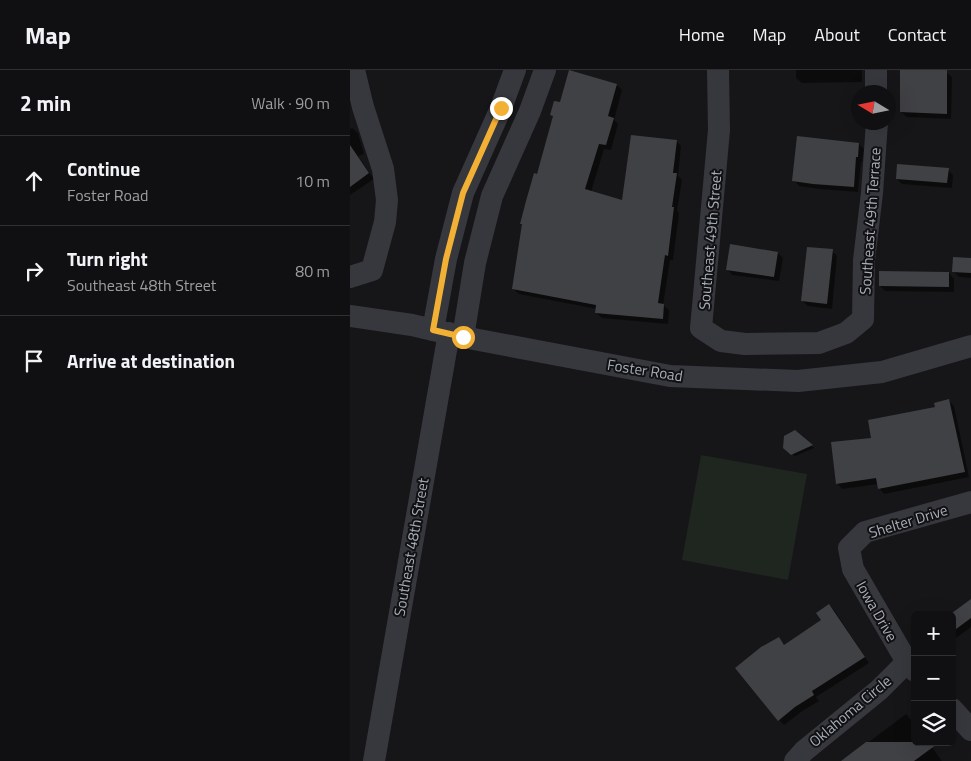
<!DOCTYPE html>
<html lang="en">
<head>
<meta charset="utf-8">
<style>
	:root { --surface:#101012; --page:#19191b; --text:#f1f3f6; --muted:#9c9d9f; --line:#303032 }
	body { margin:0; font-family:"Titillium Web",sans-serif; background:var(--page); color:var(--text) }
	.controls { position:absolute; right:15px; bottom:15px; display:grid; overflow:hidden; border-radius:8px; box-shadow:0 5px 20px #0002 }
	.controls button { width:45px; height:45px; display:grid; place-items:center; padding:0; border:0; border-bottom:1px solid var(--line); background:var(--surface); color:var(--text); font:25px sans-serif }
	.compass { position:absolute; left:501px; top:15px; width:45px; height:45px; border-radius:50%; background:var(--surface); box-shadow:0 5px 20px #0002; rotate:280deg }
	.stop { position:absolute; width:15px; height:15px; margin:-11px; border:4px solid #f2b134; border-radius:50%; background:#fff }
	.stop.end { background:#f2b134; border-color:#fff; box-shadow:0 1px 5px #0008 }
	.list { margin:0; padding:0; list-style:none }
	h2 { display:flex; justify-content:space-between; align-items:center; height:65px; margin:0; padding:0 20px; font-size:21px }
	h2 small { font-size:16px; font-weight:400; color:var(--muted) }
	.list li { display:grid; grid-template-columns:32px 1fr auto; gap:15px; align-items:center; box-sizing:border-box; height:90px; padding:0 20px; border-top:1px solid var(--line) }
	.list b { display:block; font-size:19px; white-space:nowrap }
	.list p { margin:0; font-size:16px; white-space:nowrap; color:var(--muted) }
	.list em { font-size:16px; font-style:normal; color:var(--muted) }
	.icon { flex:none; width:28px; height:28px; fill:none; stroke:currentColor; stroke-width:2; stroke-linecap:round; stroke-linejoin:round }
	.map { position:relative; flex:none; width:621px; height:691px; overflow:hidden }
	header { display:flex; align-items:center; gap:30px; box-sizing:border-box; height:70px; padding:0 25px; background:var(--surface); border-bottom:1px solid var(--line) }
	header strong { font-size:24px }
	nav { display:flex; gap:28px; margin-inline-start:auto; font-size:18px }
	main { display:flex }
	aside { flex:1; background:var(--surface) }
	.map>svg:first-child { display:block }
	.green { fill:#1e261f }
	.shadow { fill:#0007 }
	.building { fill:#404145 }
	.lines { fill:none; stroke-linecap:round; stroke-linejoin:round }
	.minor { stroke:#37383d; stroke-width:22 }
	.route { stroke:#f2b134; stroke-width:6 }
	.labels { text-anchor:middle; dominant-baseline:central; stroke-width:4; stroke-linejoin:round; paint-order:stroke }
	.street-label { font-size:15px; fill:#a8adb8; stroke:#111113 }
</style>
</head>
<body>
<header>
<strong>Map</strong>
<nav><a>Home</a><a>Map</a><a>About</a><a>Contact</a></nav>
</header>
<main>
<aside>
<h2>2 min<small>Walk · 90 m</small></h2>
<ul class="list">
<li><svg class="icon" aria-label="ahead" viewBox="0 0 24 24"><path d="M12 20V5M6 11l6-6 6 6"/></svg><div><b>Continue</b><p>Foster Road</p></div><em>10 m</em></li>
<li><svg class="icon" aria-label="right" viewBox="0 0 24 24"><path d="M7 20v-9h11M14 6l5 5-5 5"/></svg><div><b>Turn right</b><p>Southeast 48th Street</p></div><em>80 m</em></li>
<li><svg class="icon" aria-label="arrive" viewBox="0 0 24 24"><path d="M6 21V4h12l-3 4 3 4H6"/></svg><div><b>Arrive at destination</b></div></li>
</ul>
</aside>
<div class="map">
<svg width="621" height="691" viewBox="0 0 621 691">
	<rect width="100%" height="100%" fill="#161618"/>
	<polygon class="green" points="351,385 457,404 438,510 332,490"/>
	<g class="shadow">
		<polygon points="446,0 512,0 512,12 452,13 446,8"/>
		<polygon points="596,2 602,7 601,49 557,47 551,42"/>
		<polygon points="267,15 272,20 264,50 268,54 261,80 254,79 241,122 273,132 326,71 331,76 328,106 332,110 327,141 329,143 323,190 320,190 313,235 319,240 318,254 252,248 246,243 247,239 169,224 163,219 188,105 204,47 201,45 211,34"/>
		<polygon points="2,58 8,63 14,84 8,86 24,109 0,125 0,59"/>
		<polygon points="509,74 514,79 512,92 511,92 508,122 469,119 449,116 444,110"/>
		<polygon points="598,100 603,105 602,118 552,114 547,109"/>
		<polygon points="482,181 487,186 482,239 458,236 452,231"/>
		<polygon points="428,183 433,188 429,211 382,205 377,199"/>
		<polygon points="621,189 621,208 609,207 604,202"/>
		<polygon points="599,203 604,209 604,222 535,221 530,216"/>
		<polygon points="599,331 604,336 619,407 534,424 529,418 528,414 492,419 487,413 522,369"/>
		<polygon points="445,362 464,378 445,386 434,377"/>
		<polygon points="621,530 621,557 602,571 602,545"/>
		<polygon points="479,535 484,540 519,593 466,627 469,631 451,642 434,655 429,650 428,568 435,576 473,550"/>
		<polygon points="556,644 565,654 565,672 578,672 592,691 510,691 504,683"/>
	</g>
	<g class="building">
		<polygon points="219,0 267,14 258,46 264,48 256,75 249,74 235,119 272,130 281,65 327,70 323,103 327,103 322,137 324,137 318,186 315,185 308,233 314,234 313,249 245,243 246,235 162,219 172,154 170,154 176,131 184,103 187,104 203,46 200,45 204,31 210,32"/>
		<polygon points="550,0 597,0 597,44 550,42"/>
		<polygon points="447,66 509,73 508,87 506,87 504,117 463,114 442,111"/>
		<polygon points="0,75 19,103 0,117"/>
		<polygon points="547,94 599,98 597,113 546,109"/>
		<polygon points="380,174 428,182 424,207 376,200"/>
		<polygon points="457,177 483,179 477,234 451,231"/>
		<polygon points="603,187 621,188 621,203 602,202"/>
		<polygon points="529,201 599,202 599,217 529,216"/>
		<polygon points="599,329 615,402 528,419 526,408 486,414 481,372 521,368 518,350 585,337 584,333"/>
		<polygon points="445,360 463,375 441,385 433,378 434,366"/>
		<polygon points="621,529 621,548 602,562 602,543"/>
		<polygon points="479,534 515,587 462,621 464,625 445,637 428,651 385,598 411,577 429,567 434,575 471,550 466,543"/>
		<polygon points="516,672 590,672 564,691 491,691"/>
	</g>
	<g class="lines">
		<g class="minor">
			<polyline points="368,0 369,60 351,258 371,271 395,274 469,273 496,263 513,249 514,190 522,123 527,52"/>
			<polyline points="526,0 526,22"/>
			<polyline points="0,207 22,200 35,152 37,130 33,99 13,37 4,0"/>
			<polyline points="0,246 62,255 113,267 320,306 448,311 532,302 621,276"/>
			<polyline points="83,260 96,189 113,123 151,38 165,0"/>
			<polyline points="113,267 125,193 142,126 180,41 195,0"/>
			<polyline points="565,601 557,592 503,499 499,478 515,462 621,432"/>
			<polyline points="602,639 621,660"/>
			<polyline points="24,691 99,263"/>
			<polyline points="445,691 454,681 529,620 557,592"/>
		</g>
	</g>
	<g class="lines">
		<polyline class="route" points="113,267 83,260 96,189 113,123 151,38"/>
	</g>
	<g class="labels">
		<g class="street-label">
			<text transform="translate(520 151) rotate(-86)">Southeast 49th Terrace</text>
			<text transform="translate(360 170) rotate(-85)">Southeast 49th Street</text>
			<text transform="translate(295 300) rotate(9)">Foster Road</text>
			<text transform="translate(558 451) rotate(-17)">Shelter Drive</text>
			<text transform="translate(61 477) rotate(-80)">Southeast 48th Street</text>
			<text transform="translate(527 541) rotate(60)">Iowa Drive</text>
			<text transform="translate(500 641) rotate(-40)">Oklahoma Circle</text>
		</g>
	</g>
</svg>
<div class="controls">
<button>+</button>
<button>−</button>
<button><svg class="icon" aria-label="layers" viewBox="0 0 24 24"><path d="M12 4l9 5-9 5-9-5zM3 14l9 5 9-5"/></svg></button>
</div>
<svg class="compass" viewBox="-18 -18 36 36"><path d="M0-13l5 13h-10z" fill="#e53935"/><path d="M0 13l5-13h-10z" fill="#9c9d9f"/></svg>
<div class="stop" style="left:113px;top:267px"></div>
<div class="stop end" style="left:151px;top:38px"></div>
</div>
</main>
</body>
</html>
